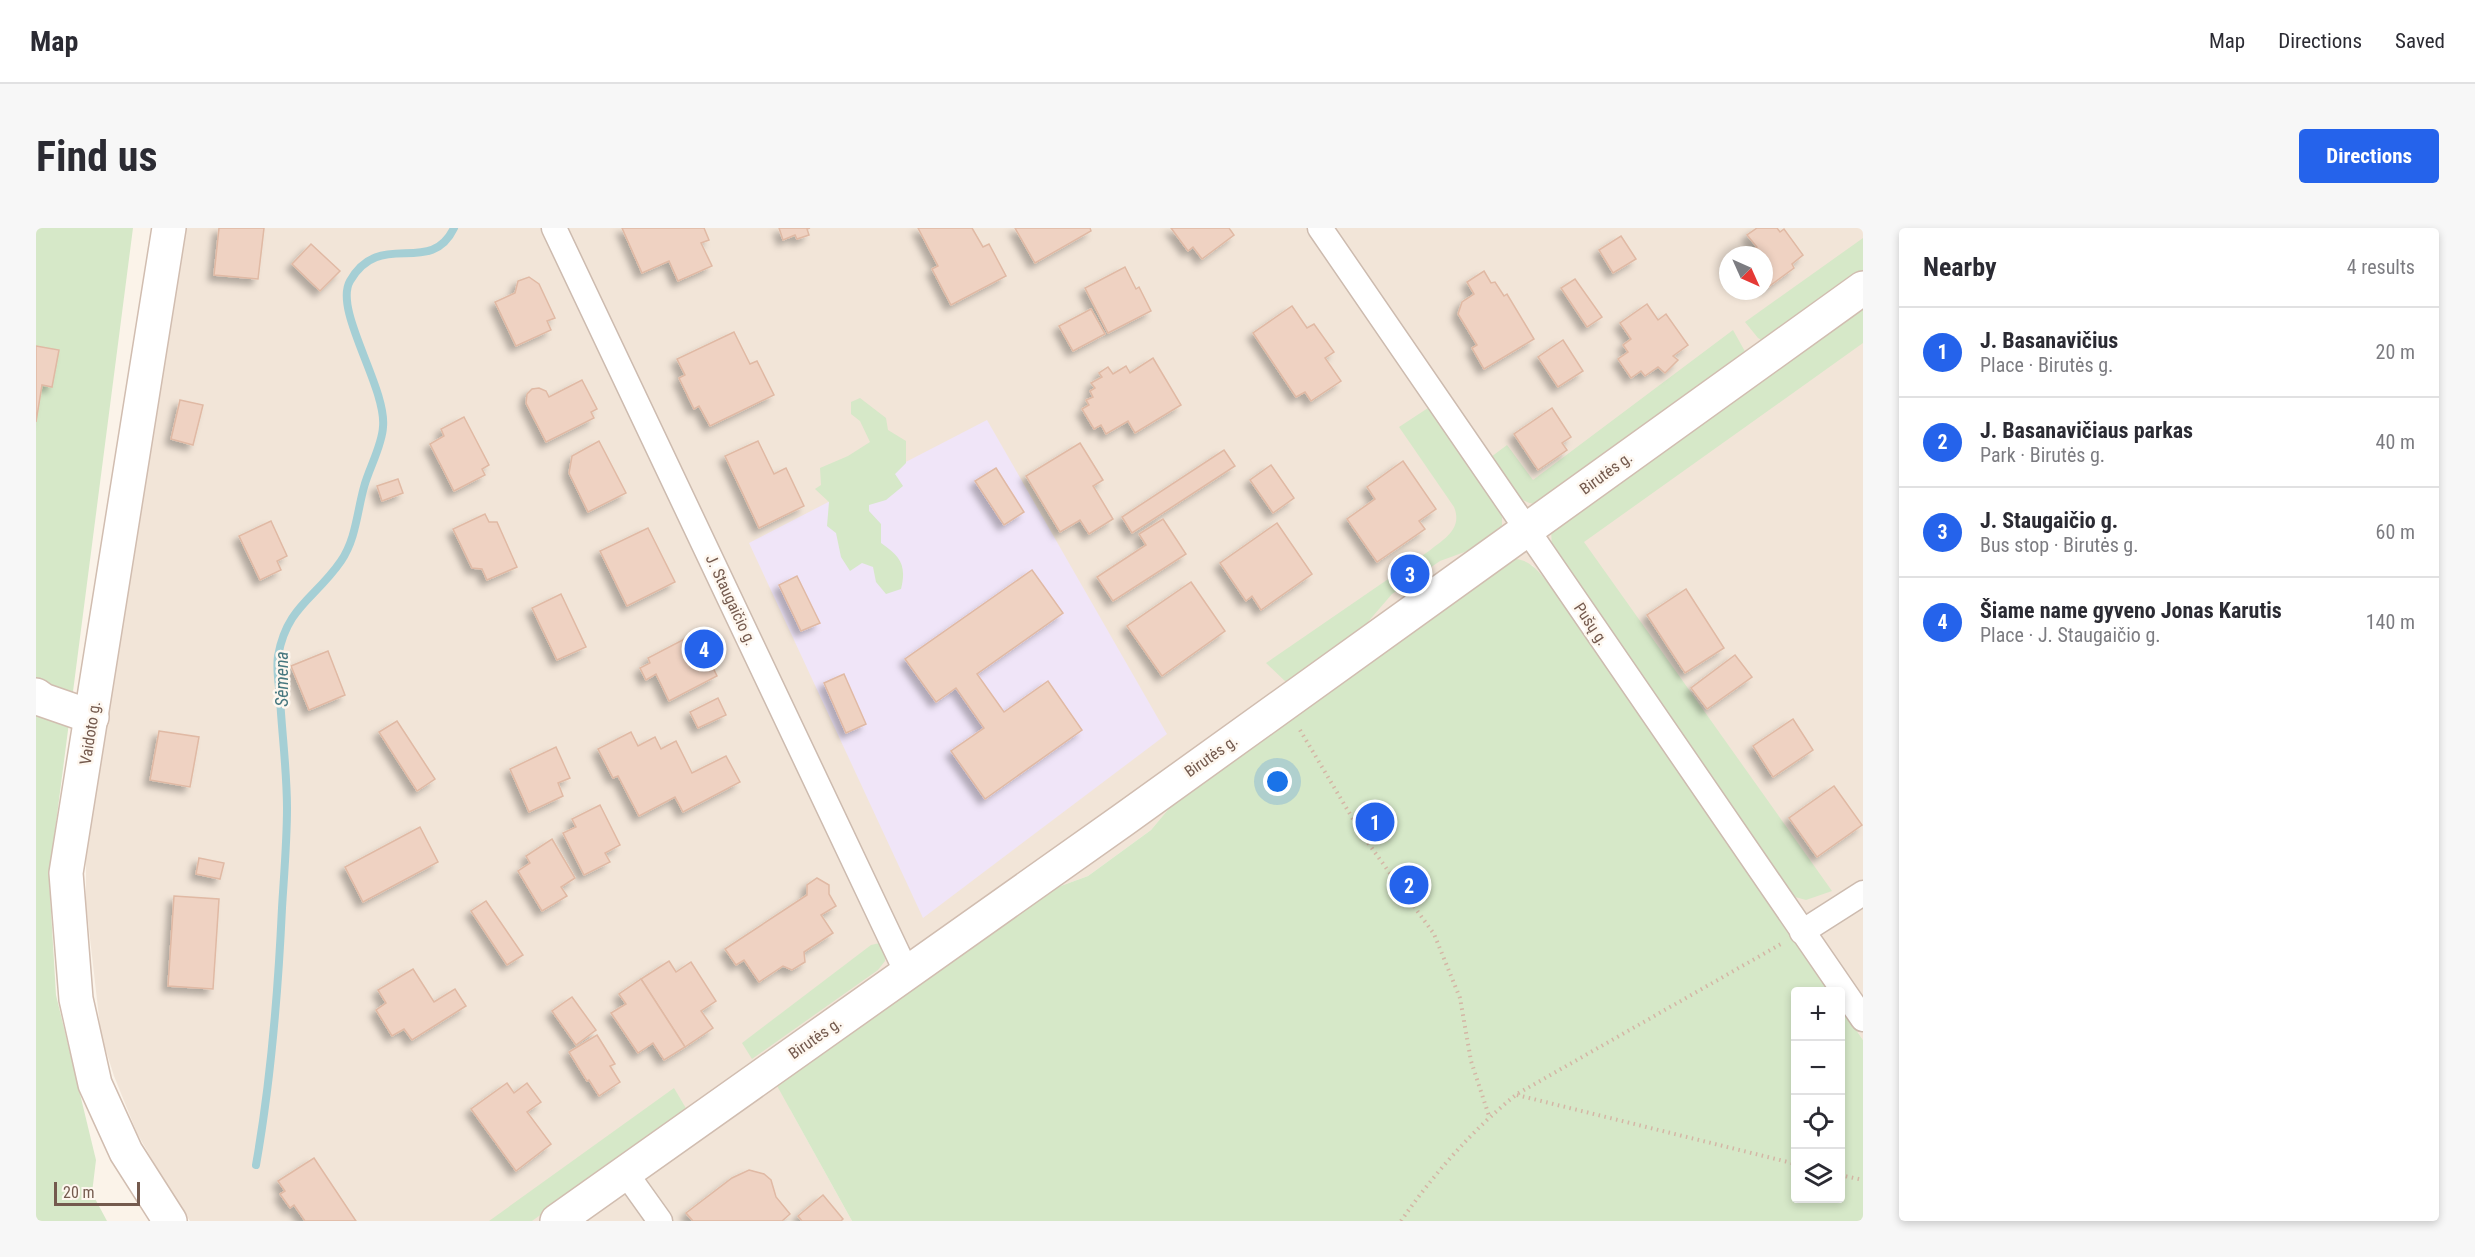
<!DOCTYPE html>
<html lang="en">
<head>
<meta charset="utf-8">
<style>
	:root { --surface:#fff; --page:#f7f7f7; --text:#2b2b33; --muted:#7c7c81; --line:#e1e1e2; --accent:#2563eb }
	body { margin:0; font-family:"Roboto Condensed",sans-serif; background:var(--page); color:var(--text) }
	.controls { position:absolute; right:18px; bottom:18px; display:grid; overflow:hidden; border-radius:6px; box-shadow:0 3px 9px #0003 }
	.controls button { width:54px; height:54px; display:grid; place-items:center; padding:0; border:0; border-bottom:2px solid var(--line); background:var(--surface); color:var(--text); font:30px sans-serif }
	.compass { position:absolute; left:1683px; top:18px; width:54px; height:54px; border-radius:50%; background:var(--surface); box-shadow:0 3px 9px #0003; rotate:135deg }
	.scale { position:absolute; left:18px; bottom:15px; width:86px; box-sizing:border-box; padding-left:6px; border:3px solid #745a4e; border-top:0; font-size:16px; line-height:21px; white-space:nowrap; color:#745a4e; -webkit-text-stroke:4px #fef7ef; paint-order:stroke }
	.you { position:absolute; left:1242px; top:554px; width:21px; height:21px; margin:-15px; border:4px solid #fff; border-radius:50%; background:#1a73e8; box-shadow:0 0 0 9px #1a73e833 }
	.badge { display:grid; place-items:center; width:39px; height:39px; border-radius:50%; background:var(--accent); color:#fff; font-size:20px; font-weight:700 }
	.pin { position:absolute; translate:-50% -50%; border:3px solid #fff; box-shadow:0 2px 6px #0006 }
	.list { margin:0; padding:0; list-style:none }
	h2 { display:flex; justify-content:space-between; align-items:center; height:78px; margin:0; padding:0 24px; font-size:26px }
	h2 small { font-size:20px; font-weight:400; color:var(--muted) }
	.list li { display:grid; grid-template-columns:39px 1fr auto; gap:18px; align-items:center; box-sizing:border-box; height:90px; padding:0 24px; border-top:2px solid var(--line) }
	.list b { display:block; font-size:22px; white-space:nowrap }
	.list p { margin:0; font-size:20px; white-space:nowrap; color:var(--muted) }
	.list em { font-size:20px; font-style:normal; color:var(--muted) }
	.icon { flex:none; width:33px; height:33px; fill:none; stroke:currentColor; stroke-width:2; stroke-linecap:round; stroke-linejoin:round }
	.map { position:relative; flex:none; width:1827px; height:993px; overflow:hidden; border-radius:6px }
	header { display:flex; align-items:center; gap:36px; box-sizing:border-box; height:84px; padding:0 30px; background:var(--surface); border-bottom:2px solid var(--line) }
	header strong { font-size:28px }
	nav { display:flex; gap:33px; margin-inline-start:auto; font-size:21px }
	.intro { display:flex; align-items:center; justify-content:space-between; box-sizing:border-box; height:144px; padding:0 36px }
	h1 { margin:0; font-size:42px }
	.button { padding:15px 27px; border-radius:6px; background:var(--accent); color:#fff; font-size:21px; font-weight:700 }
	main { display:flex; gap:36px; padding:0 36px }
	aside { flex:1; background:var(--surface); border-radius:6px; box-shadow:0 3px 9px #0003 }
	.map>svg:first-child { display:block }
	.residential { fill:#f2e5d8; fill-rule:evenodd }
	.education { fill:#f0e5f8 }
	.green { fill:#d6e8c8 }
	.lines { fill:none; stroke-linecap:round; stroke-linejoin:round }
	.stream { stroke:#a5cfd5; stroke-width:8 }
	.building { fill:#efd2c2; stroke:#e0b9a4; stroke-width:1.5; filter:url(#shadow) }
	.street-casing { stroke:#cdbbaf; stroke-width:27 }
	.secondary-casing { stroke:#d1bdb0; stroke-width:36 }
	.path { stroke:#d4b6a5; stroke-width:4; stroke-dasharray:1.5 4.5; stroke-linecap:butt }
	.street { stroke:#fff; stroke-width:24 }
	.secondary { stroke:#fff; stroke-width:33 }
	.labels { text-anchor:middle; dominant-baseline:central; stroke-width:5; stroke-linejoin:round; paint-order:stroke }
	.street-label { font-size:16px; fill:#745a4e; stroke:#fef7ef }
	.water-label { font-size:18px; font-style:italic; fill:#46777f; stroke:#fef7ef }
</style>
</head>
<body>
<header>
<strong>Map</strong>
<nav><a>Map</a><a>Directions</a><a>Saved</a></nav>
</header>
<div class="intro"><h1>Find us</h1><a class="button">Directions</a></div>
<main>
<div class="map">
<svg width="1827" height="993" viewBox="0 0 1827 993">
	<defs>
		<filter id="shadow"><feDropShadow dx="-5.5" dy="5.5" stdDeviation="3" flood-color="#0004"/></filter>
	</defs>
	<rect width="100%" height="100%" fill="#fbf3e9"/>
	<path class="residential" d="M 147,0 L 1827,0 L 1827,812 L 1805,780 L 1804,764 L 1793,763 L 1515,358 L 1496,337 L 1145,566 L 1115,602 L 1052,648 L 1011,663 L 754,881 L 816,993 L 154,993 L 136,967 L 101,905 L 78,848 L 65,807 L 50,675 L 50,610 ZM 1692,27 L 1728,27 L 1728,63 L 1692,63 Z"/>
	<polygon class="education" points="951,192 1131,506 887,690 713,315"/>
	<g class="green">
		<polygon points="0,0 97,0 13,649 20,767 60,932 56,965 71,993 0,993"/>
		<polygon points="1827,10 1827,44 1729,114 1722,110 1709,94"/>
		<polygon points="1827,76 1827,115 1548,314 1796,663 1770,672 1759,669 1516,320 1515,302"/>
		<path d="M 1697,102 L 1711,127 L 1504,275 C 1482,282 1465,244 1455,229 L 1471,217 L 1497,252 Z"/>
		<path d="M 824,170 L 850,190 L 852,202 L 870,213 L 870,235 L 859,246 L 867,258 L 850,272 L 833,277 L 833,283 L 845,296 L 845,315 C 864,328 871,337 865,361 L 850,366 L 840,354 L 837,339 L 826,335 L 814,343 L 805,329 L 800,305 L 791,298 L 793,274 L 779,261 L 785,257 L 784,240 L 812,228 L 834,214 L 824,193 L 815,186 L 815,174 Z"/>
		<path d="M 1392,180 L 1460,277 L 1466,289 L 1466,297 L 1461,305 L 1445,318 L 1404,333 L 1356,366 L 1325,402 L 1251,455 L 1230,435 L 1393,323 C 1408,311 1427,301 1418,279 L 1363,199 Z"/>
		<path d="M 1479,331 C 1496,332 1504,346 1515,358 L 1793,763 L 1760,764 L 1760,970 L 1804,970 L 1805,780 L 1827,812 L 1827,993 L 816,993 L 740,856 L 1011,663 L 1052,648 L 1115,602 L 1145,566 Z"/>
		<polygon points="848,714 849,733 842,742 716,831 706,815 835,717"/>
		<polygon points="638,860 651,882 496,993 453,993"/>
	</g>
	<g class="lines">
		<path class="stream" d="M 220,937 C 235,852 242,766 246,680 C 248,647 251,613 251,580 C 251,544 246,506 244,470 C 243,456 240,441 242,428 C 251,378 279,371 305,333 C 320,311 321,284 328,259 C 333,240 346,218 347,199 C 351,160 297,82 314,53 C 344,0 394,50 418,0"/>
	</g>
	<g class="building">
		<polygon points="183,0 228,0 222,51 178,47"/>
		<polygon points="586,0 668,0 673,12 665,15 676,38 642,53 633,33 606,45"/>
		<polygon points="743,0 774,0 771,1 773,7 761,11 759,7 747,12"/>
		<polygon points="882,0 936,0 947,19 953,16 970,48 915,77 896,41 902,38"/>
		<polygon points="979,0 1054,0 1055,3 999,35"/>
		<polygon points="1135,0 1193,0 1198,7 1166,31 1157,19 1152,23"/>
		<polygon points="1721,0 1741,0 1744,4 1748,1 1767,27 1756,36 1758,40 1728,62 1728,27 1710,27 1721,19 1711,7"/>
		<polygon points="1585,8 1600,31 1577,45 1563,22"/>
		<polygon points="275,16 304,43 284,63 256,36"/>
		<polygon points="1089,39 1100,61 1103,59 1115,83 1072,105 1049,60"/>
		<polygon points="1448,43 1455,55 1459,54 1468,68 1471,66 1498,111 1448,141 1436,120 1441,117 1422,86 1426,74 1438,66 1431,54"/>
		<polygon points="493,49 503,56 519,90 511,93 515,102 480,118 459,74 479,65 482,53"/>
		<polygon points="1539,51 1566,89 1551,99 1525,60"/>
		<polygon points="1611,76 1622,92 1630,86 1652,117 1637,128 1642,132 1629,145 1622,139 1609,148 1605,143 1595,150 1582,131 1592,124 1587,117 1595,111 1584,95"/>
		<polygon points="1256,78 1271,100 1278,96 1298,124 1289,130 1305,153 1275,173 1269,164 1260,169 1217,105"/>
		<polygon points="1055,81 1069,106 1037,123 1023,98"/>
		<polygon points="698,104 714,136 721,133 738,167 674,198 663,178 658,181 643,150 649,147 641,131"/>
		<polygon points="1527,112 1547,143 1522,159 1502,129"/>
		<polygon points="0,118 23,122 16,159 6,157 0,194"/>
		<polygon points="1117,130 1145,177 1099,205 1092,193 1070,206 1065,197 1058,201 1046,181 1053,177 1050,172 1057,169 1054,163 1059,160 1055,155 1066,149 1063,145 1072,139 1077,146 1090,138 1094,145"/>
		<polygon points="546,152 561,181 555,184 558,190 510,214 490,175 491,166 496,161 503,160 510,163 513,169"/>
		<polygon points="144,172 167,177 157,217 135,211"/>
		<polygon points="1516,180 1535,209 1526,215 1531,222 1502,242 1478,206"/>
		<polygon points="428,189 453,237 446,241 449,247 418,263 394,216 408,208 405,201"/>
		<polygon points="563,213 590,265 552,284 533,245 536,228"/>
		<polygon points="722,213 738,246 750,240 768,278 723,300 689,228"/>
		<polygon points="1044,215 1067,252 1057,258 1077,291 1053,306 1044,292 1024,304 990,248"/>
		<polygon points="1188,222 1199,238 1096,305 1086,289"/>
		<polygon points="1367,233 1400,281 1383,293 1389,301 1341,334 1311,291 1339,271 1331,259"/>
		<polygon points="1235,237 1258,270 1237,285 1214,252"/>
		<polygon points="960,240 988,284 968,297 939,253"/>
		<polygon points="362,251 367,265 346,273 341,258"/>
		<polygon points="449,286 453,294 461,294 481,339 451,352 446,341 436,340 417,301"/>
		<polygon points="1127,291 1150,326 1077,373 1061,349 1110,317 1103,306"/>
		<polygon points="235,293 251,328 241,333 245,342 224,352 203,308"/>
		<polygon points="1241,295 1276,346 1225,382 1216,368 1210,373 1184,335"/>
		<polygon points="612,300 639,354 591,378 564,323"/>
		<polygon points="996,342 1027,385 941,446 968,484 1012,453 1046,502 949,571 915,523 948,500 920,460 900,474 869,431"/>
		<polygon points="761,348 784,395 765,403 743,357"/>
		<polygon points="1155,354 1189,403 1126,448 1091,398"/>
		<polygon points="1650,361 1688,420 1649,445 1611,387"/>
		<polygon points="525,366 550,419 521,432 496,380"/>
		<polygon points="660,405 681,448 633,473 620,446 610,452 604,440 614,435 612,430"/>
		<polygon points="292,423 309,467 273,482 255,438"/>
		<polygon points="1699,427 1716,449 1671,481 1655,460"/>
		<polygon points="808,446 830,496 810,505 788,455"/>
		<polygon points="682,470 690,487 662,500 654,484"/>
		<polygon points="1757,491 1777,522 1737,549 1717,518"/>
		<polygon points="361,493 399,551 381,563 343,504"/>
		<polygon points="123,503 163,509 154,559 114,552"/>
		<polygon points="595,504 602,518 619,509 625,521 640,513 656,545 690,528 704,554 647,584 639,569 603,588 582,548 577,550 562,521"/>
		<polygon points="520,519 534,550 522,555 527,568 493,584 474,541"/>
		<polygon points="1798,558 1826,597 1781,629 1753,590"/>
		<polygon points="564,577 584,617 569,625 574,634 548,647 527,605 540,599 536,591"/>
		<polygon points="384,599 402,634 327,674 309,639"/>
		<polygon points="516,611 539,650 525,659 531,668 506,683 482,643 494,635 490,628"/>
		<polygon points="163,630 188,635 184,651 160,646"/>
		<polygon points="781,650 793,657 793,666 800,678 785,687 797,705 768,724 769,734 756,742 747,738 723,754 708,732 700,737 689,721 771,667 771,657"/>
		<polygon points="138,668 183,671 177,761 132,758"/>
		<polygon points="450,673 487,727 471,737 435,683"/>
		<polygon points="633,733 640,744 655,734 680,773 665,783 677,800 649,819 605,751"/>
		<polygon points="377,741 398,774 419,761 430,778 376,812 368,801 356,808 340,782 350,775 342,762"/>
		<polygon points="605,751 649,819 628,832 617,815 602,825 575,785 590,776 583,766"/>
		<polygon points="536,769 560,802 540,817 516,783"/>
		<polygon points="561,807 579,836 574,838 584,854 563,868 553,852 551,853 533,824"/>
		<polygon points="471,855 478,865 491,855 505,874 491,884 515,916 480,943 435,881"/>
		<polygon points="278,930 320,993 269,993 258,977 254,980 244,966 249,963 242,953"/>
		<polygon points="713,942 728,946 735,952 740,969 754,986 746,993 657,993 650,985 696,950"/>
		<polygon points="787,967 807,991 805,993 766,993 762,988"/>
	</g>
	<g class="lines">
		<defs>
			<g id="street">
				<polyline points="518,0 871,745"/>
				<polyline points="1284,0 1827,791"/>
				<polyline points="1766,704 1827,665"/>
				<polyline points="589,944 624,993"/>
			</g>
			<g id="secondary">
				<polyline points="133,0 30,645 40,771 59,856 90,924 134,993"/>
				<polyline points="0,467 7,472 56,489"/>
				<polyline points="521,993 1087,592 1827,60"/>
			</g>
		</defs>
		<use href="#street" class="street-casing"/>
		<use href="#secondary" class="secondary-casing"/>
		<g class="path">
			<polyline points="1264,502 1327,608 1398,706 1424,770 1435,833 1453,888"/>
			<polyline points="1481,867 1760,936"/>
			<polyline points="1804,947 1827,952"/>
			<path d="M 1365,993 C 1396,948 1438,900 1481,866 L 1745,716"/>
		</g>
		<use href="#street" class="street"/>
		<use href="#secondary" class="secondary"/>
	</g>
	<g class="labels">
		<g class="street-label">
			<text transform="translate(1570 245) rotate(-36)">Birutės g.</text>
			<text transform="translate(695 372) rotate(65)">J. Staugaičio g.</text>
			<text transform="translate(1555 396) rotate(56)">Pušų g.</text>
			<text transform="translate(54 505) rotate(-81)">Vaidoto g.</text>
			<text transform="translate(1175 528) rotate(-35)">Birutės g.</text>
			<text transform="translate(779 810) rotate(-35)">Birutės g.</text>
		</g>
		<g class="water-label">
			<text transform="translate(245 451) rotate(-90)">Sėmena</text>
		</g>
	</g>
</svg>
<div class="controls">
<button>+</button>
<button>−</button>
<button><svg class="icon" aria-label="locate" viewBox="0 0 24 24"><circle cx="12" cy="12" r="6"/><path d="M12 2v4M12 18v4M2 12h4M18 12h4"/></svg></button>
<button><svg class="icon" aria-label="layers" viewBox="0 0 24 24"><path d="M12 4l9 5-9 5-9-5zM3 14l9 5 9-5"/></svg></button>
</div>
<svg class="compass" viewBox="-18 -18 36 36"><path d="M0-13l5 13h-10z" fill="#e53935"/><path d="M0 13l5-13h-10z" fill="#7c7c81"/></svg>
<div class="scale">20 m</div>
<div class="you"></div>
<div class="pin badge" style="left:1339px;top:594px">1</div>
<div class="pin badge" style="left:1373px;top:657px">2</div>
<div class="pin badge" style="left:1374px;top:346px">3</div>
<div class="pin badge" style="left:668px;top:421px">4</div>
</div>
<aside>
<h2>Nearby<small>4 results</small></h2>
<ul class="list">
<li><span class="badge">1</span><div><b>J. Basanavičius</b><p>Place · Birutės g.</p></div><em>20 m</em></li>
<li><span class="badge">2</span><div><b>J. Basanavičiaus parkas</b><p>Park · Birutės g.</p></div><em>40 m</em></li>
<li><span class="badge">3</span><div><b>J. Staugaičio g.</b><p>Bus stop · Birutės g.</p></div><em>60 m</em></li>
<li><span class="badge">4</span><div><b>Šiame name gyveno Jonas Karutis</b><p>Place · J. Staugaičio g.</p></div><em>140 m</em></li>
</ul>
</aside>
</main>
</body>
</html>
